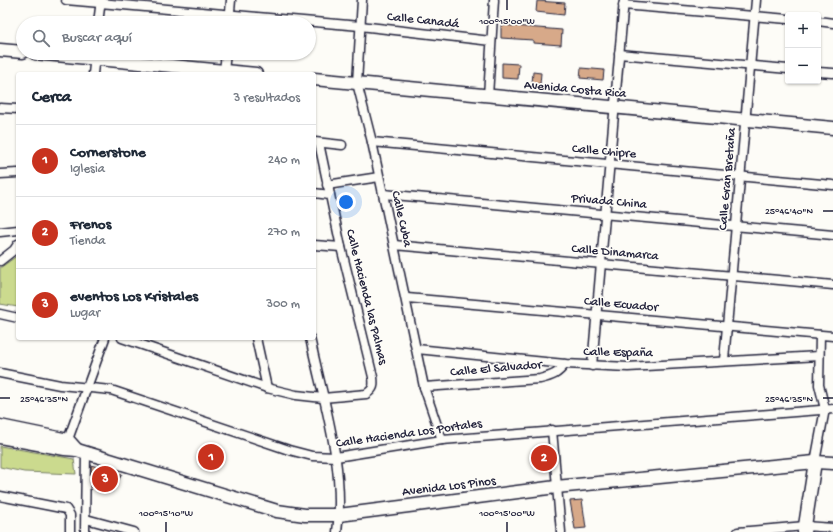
<!DOCTYPE html>
<html lang="es">
<head>
<meta charset="utf-8">
<style>
	:root { --surface:#fff; --page:#f6f6f7; --text:#1f2937; --muted:#747a83; --line:#e0e1e3; --accent:#c8321e }
	body { margin:0; font-family:"Gochi Hand",sans-serif; background:var(--page); color:var(--text) }
	.controls { position:absolute; right:12px; top:12px; display:grid; overflow:hidden; border-radius:4px; box-shadow:0 1px 3px #0004 }
	.controls button { width:36px; height:36px; display:grid; place-items:center; padding:0; border:0; border-bottom:1px solid var(--line); background:var(--surface); color:var(--text); font:20px sans-serif }
	.you { position:absolute; left:346px; top:202px; width:14px; height:14px; margin:-10px; border:3px solid #fff; border-radius:50%; background:#1a73e8; box-shadow:0 0 0 6px #1a73e833 }
	.badge { display:grid; place-items:center; width:26px; height:26px; border-radius:50%; background:var(--accent); color:#fff; font-size:13px; font-weight:700 }
	.pin { position:absolute; translate:-50% -50%; border:2px solid #fff; box-shadow:0 1px 4px #0006 }
	.list { margin:0; padding:0; list-style:none }
	h2 { display:flex; justify-content:space-between; align-items:center; height:52px; margin:0; padding:0 16px; font-size:17px }
	h2 small { font-size:13px; font-weight:400; color:var(--muted) }
	.list li { display:grid; grid-template-columns:26px 1fr auto; gap:12px; align-items:center; box-sizing:border-box; height:72px; padding:0 16px; border-top:1px solid var(--line) }
	.list b { display:block; font-size:15px; white-space:nowrap }
	.list p { margin:0; font-size:13px; white-space:nowrap; color:var(--muted) }
	.list em { font-size:13px; font-style:normal; color:var(--muted) }
	.icon { flex:none; width:22px; height:22px; fill:none; stroke:currentColor; stroke-width:2; stroke-linecap:round; stroke-linejoin:round }
	.map { position:relative; flex:none; width:833px; height:532px; overflow:hidden }
	.search { position:absolute; background:var(--surface); box-shadow:0 1px 3px #0004; left:16px; top:16px; width:300px; height:44px; display:flex; align-items:center; gap:10px; box-sizing:border-box; padding:0 14px; border-radius:22px; color:var(--muted); font-size:15px }
	.panel { position:absolute; background:var(--surface); box-shadow:0 1px 3px #0004; left:16px; top:72px; width:300px; height:268px; border-radius:4px }
	.map>svg:first-child { display:block }
	.green { fill:#cbda8e; stroke:#767e64 }
	.building { fill:#d7a989; stroke:#22223b }
	.lines { fill:none; stroke-linecap:round; stroke-linejoin:round }
	.street-casing { stroke:#22223b; stroke-width:11 }
	.secondary-casing { stroke:#22223b; stroke-width:15 }
	.street { stroke:#fdfcf7; stroke-width:8 }
	.secondary { stroke:#fdfcf7; stroke-width:12 }
	.ticks { fill:none; stroke:#22223b; stroke-width:1.5 }
	.labels { text-anchor:middle; dominant-baseline:central; stroke-width:3.5; stroke-linejoin:round; paint-order:stroke }
	.street-label { font-size:13px; fill:#22223b; stroke:#fdfcf7 }
	.ticks-label { font-size:10px; text-anchor:middle; fill:#22223b; stroke:#fdfcf7; stroke-width:3.5; stroke-linejoin:round; paint-order:stroke }
</style>
</head>
<body>
<div class="map">
<svg width="833" height="532" viewBox="0 0 833 532">
	<rect width="100%" height="100%" fill="#fdfcf7"/>
	<filter id="ink" filterUnits="userSpaceOnUse"><feTurbulence type="fractalNoise" baseFrequency=".025" numOctaves="2"/><feDisplacementMap in="SourceGraphic" scale="8" xChannelSelector="R" yChannelSelector="G"/><feConvolveMatrix kernelMatrix="1 2 1 2 8 2 1 2 1" color-interpolation-filters="sRGB"/></filter>
	<g filter="url(#ink)">
		<g class="green">
			<polygon points="18,255 18,307 0,304 0,268"/>
			<polygon points="0,446 74,459 76,474 24,472 0,467"/>
		</g>
		<g class="building">
			<polygon points="537,1 565,3 564,15 536,12"/>
			<polygon points="501,25 562,30 561,45 533,43 533,40 501,38"/>
			<polygon points="502,63 519,64 518,79 502,78"/>
			<polygon points="581,68 604,70 603,80 580,78"/>
			<polygon points="533,72 541,73 540,84 532,84"/>
			<polygon points="91,465 122,474 112,492 91,485"/>
			<polygon points="582,500 586,528 575,529 570,501"/>
		</g>
		<g class="lines">
			<defs>
				<g id="street">
					<polyline points="66,0 360,26 491,41"/>
					<polyline points="362,0 357,83 372,142 424,387 442,440"/>
					<polyline points="623,5 788,19"/>
					<polyline points="818,21 833,23"/>
					<polyline points="98,23 101,0"/>
					<polyline points="229,23 231,0"/>
					<polyline points="619,54 788,69"/>
					<polyline points="224,71 226,53"/>
					<polyline points="818,72 833,73"/>
					<polyline points="93,74 95,55"/>
					<polyline points="488,96 494,0"/>
					<polyline points="0,108 18,109"/>
					<polyline points="315,142 342,145"/>
					<polyline points="372,142 833,185"/>
					<polyline points="0,174 18,173"/>
					<polyline points="327,185 379,177"/>
					<polyline points="314,193 330,195"/>
					<polyline points="383,194 833,235"/>
					<polyline points="0,232 18,230"/>
					<polyline points="314,245 341,247"/>
					<polyline points="394,245 833,285"/>
					<polyline points="0,261 14,250 18,244"/>
					<polyline points="407,298 833,336"/>
					<polyline points="0,314 18,318"/>
					<path d="M 122,338 L 267,388 L 296,395 L 323,398 L 366,394 C 374,389 374,386 373,377 L 341,247 L 319,143"/>
					<polyline points="256,338 267,388"/>
					<path d="M 310,338 C 323,400 346,468 337,532"/>
					<polyline points="417,349 565,364 628,367 819,356"/>
					<polyline points="724,360 756,0"/>
					<polyline points="592,366 624,0"/>
					<polyline points="0,373 60,385 111,390 289,450 312,456 336,457 442,440 833,409"/>
					<path d="M 424,387 L 540,379 C 552,376 558,374 565,364"/>
					<polyline points="552,430 561,532"/>
					<polyline points="66,445 105,338"/>
					<polyline points="815,462 825,409 819,385 820,335"/>
					<polyline points="0,496 66,509 70,515 70,532"/>
					<polyline points="86,519 134,532"/>
					<polyline points="85,532 86,452"/>
					<polyline points="738,532 805,526 833,528"/>
				</g>
				<g id="secondary">
					<polyline points="0,50 23,52"/>
					<polyline points="35,53 256,74"/>
					<polyline points="314,79 833,128"/>
					<polyline points="0,426 68,440 77,450"/>
					<polyline points="0,437 65,449 77,450 277,511 305,515 339,515 556,487 815,462 833,463"/>
					<polyline points="804,532 815,462"/>
				</g>
			</defs>
			<use href="#street" class="street-casing"/>
			<use href="#secondary" class="secondary-casing"/>
			<use href="#street" class="street"/>
			<use href="#secondary" class="secondary"/>
		</g>
	</g>
	<path class="ticks" d="M 507,0 L 507,10M 823,211 L 833,211M 0,398 L 10,398M 823,398 L 833,398M 166,522 L 166,532M 507,522 L 507,532"/>
	<g class="labels">
		<g class="street-label">
			<text transform="translate(423 21) rotate(6)">Calle Canadá</text>
			<text transform="translate(575 90) rotate(5)">Avenida Costa Rica</text>
			<text transform="translate(604 152) rotate(5)">Calle Chipre</text>
			<text transform="translate(728 179) rotate(-85)">Calle Gran Bretaña</text>
			<text transform="translate(609 202) rotate(5)">Privada China</text>
			<text transform="translate(401 219) rotate(77)">Calle Cuba</text>
			<text transform="translate(615 253) rotate(5)">Calle Dinamarca</text>
			<text transform="translate(366 297) rotate(76)">Calle Hacienda las Palmas</text>
			<text transform="translate(621 305) rotate(5)">Calle Ecuador</text>
			<text transform="translate(618 353) rotate(1)">Calle España</text>
			<text transform="translate(496 369) rotate(-5)">Calle El Salvador</text>
			<text transform="translate(409 434) rotate(-8)">Calle Hacienda Los Portales</text>
			<text transform="translate(449 487) rotate(-7)">Avenida Los Pinos</text>
		</g>
	</g>
	<g class="ticks-label">
		<text x="507" y="24">100°15'00"W</text>
		<text x="789" y="214">25°46'40"N</text>
		<text x="44" y="402">25°46'35"N</text>
		<text x="789" y="402">25°46'35"N</text>
		<text x="166" y="516">100°15'10"W</text>
		<text x="507" y="516">100°15'00"W</text>
	</g>
</svg>
<div class="controls">
<button>+</button>
<button>−</button>
</div>
<div class="you"></div>
<div class="pin badge" style="left:211px;top:457px">1</div>
<div class="pin badge" style="left:544px;top:458px">2</div>
<div class="pin badge" style="left:105px;top:479px">3</div>
<div class="search"><svg class="icon" aria-label="search" viewBox="0 0 24 24"><circle cx="10" cy="10" r="6"/><path d="M15 15l6 6"/></svg>Buscar aquí</div>
<section class="panel">
<h2>Cerca<small>3 resultados</small></h2>
<ul class="list">
<li><span class="badge">1</span><div><b>Cornerstone</b><p>Iglesia</p></div><em>240 m</em></li>
<li><span class="badge">2</span><div><b>Frenos</b><p>Tienda</p></div><em>270 m</em></li>
<li><span class="badge">3</span><div><b>eventos Los Kristales</b><p>Lugar</p></div><em>300 m</em></li>
</ul>
</section>
</div>
</body>
</html>
